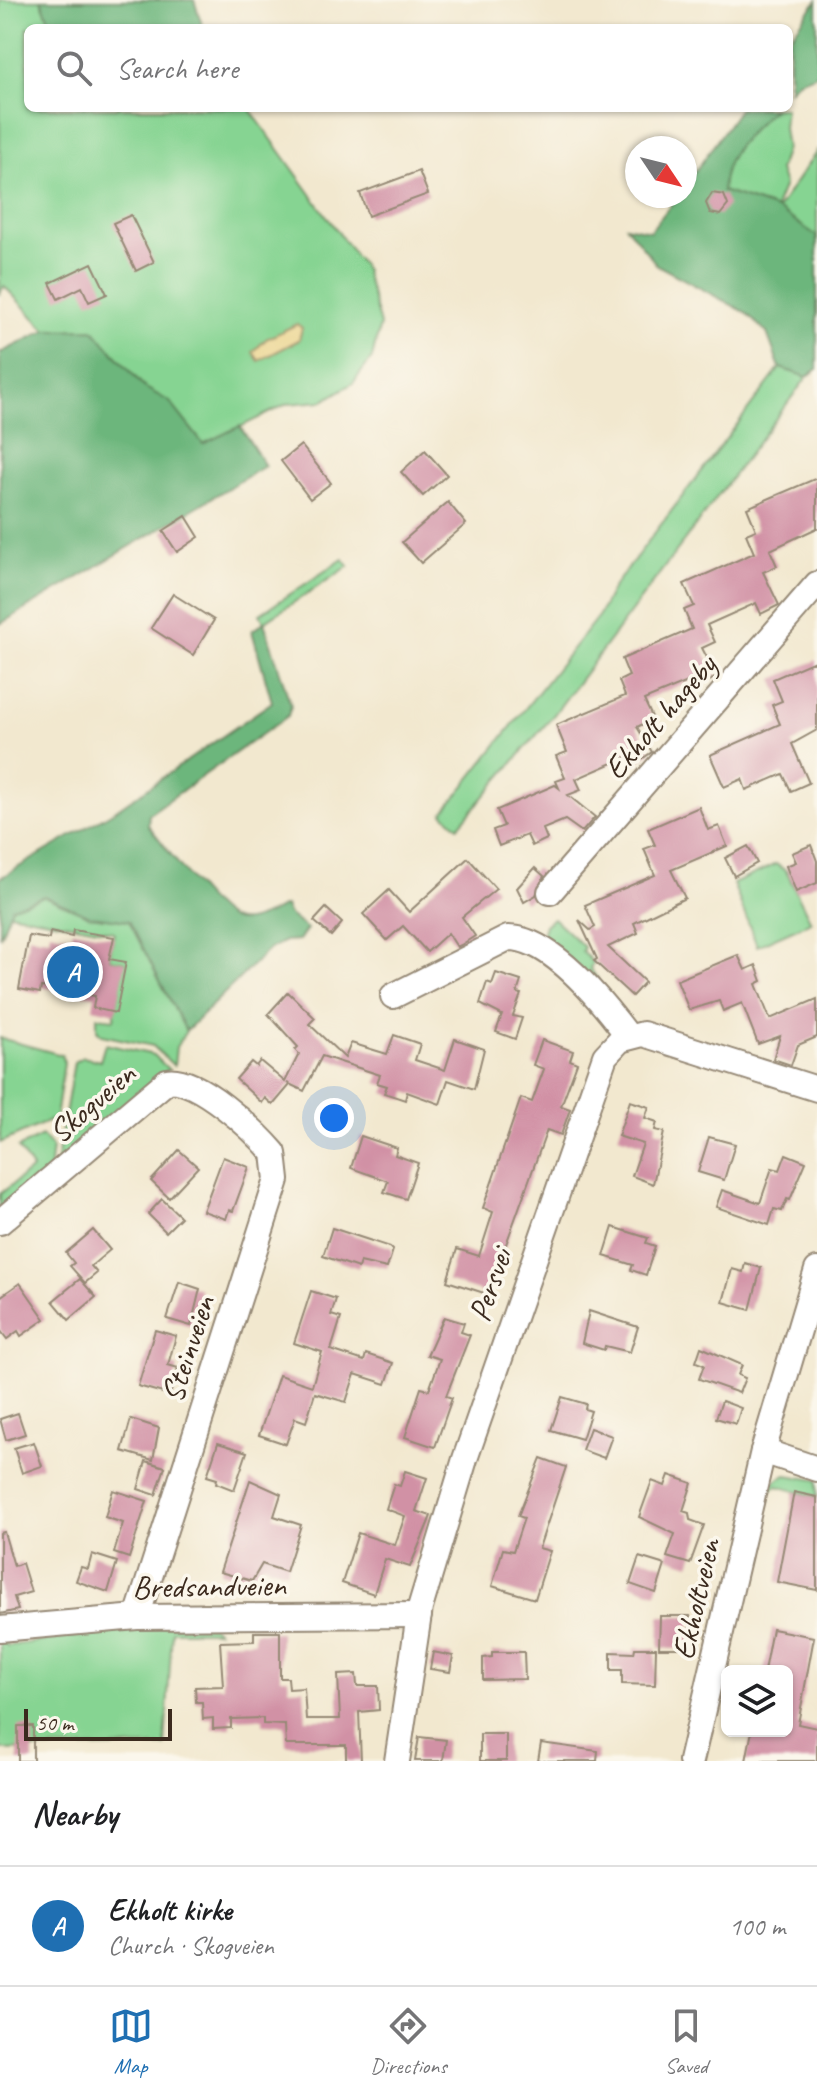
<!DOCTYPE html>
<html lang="en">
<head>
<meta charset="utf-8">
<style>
	:root { --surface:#fff; --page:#f2f2f2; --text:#202124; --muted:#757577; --line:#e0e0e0; --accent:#1f6fb2 }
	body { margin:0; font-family:Caveat,sans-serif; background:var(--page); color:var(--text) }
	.controls { position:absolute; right:24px; bottom:24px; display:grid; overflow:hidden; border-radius:12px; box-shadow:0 2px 6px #0004 }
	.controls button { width:72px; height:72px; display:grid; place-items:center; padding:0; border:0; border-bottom:2px solid var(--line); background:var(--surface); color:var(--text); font:40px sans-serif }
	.compass { position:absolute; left:625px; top:136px; width:72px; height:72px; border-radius:50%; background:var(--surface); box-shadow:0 2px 6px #0004; rotate:125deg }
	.scale { position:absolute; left:24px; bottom:20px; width:148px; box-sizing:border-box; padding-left:8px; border:4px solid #3b2a1e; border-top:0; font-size:22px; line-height:28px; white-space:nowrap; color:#3b2a1e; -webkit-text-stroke:6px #fbf7ec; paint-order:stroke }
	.you { position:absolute; left:334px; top:1118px; width:28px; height:28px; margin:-20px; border:6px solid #fff; border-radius:50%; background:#1a73e8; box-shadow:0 0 0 12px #1a73e833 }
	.badge { display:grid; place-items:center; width:52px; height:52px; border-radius:50%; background:var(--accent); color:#fff; font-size:26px; font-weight:700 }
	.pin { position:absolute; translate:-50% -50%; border:4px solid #fff; box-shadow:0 2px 8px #0006 }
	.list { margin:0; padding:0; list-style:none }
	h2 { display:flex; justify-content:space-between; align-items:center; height:104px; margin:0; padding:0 32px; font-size:34px }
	h2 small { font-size:26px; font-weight:400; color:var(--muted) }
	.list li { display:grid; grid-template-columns:52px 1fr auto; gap:24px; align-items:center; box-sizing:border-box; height:120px; padding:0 32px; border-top:2px solid var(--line) }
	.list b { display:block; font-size:30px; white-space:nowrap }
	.list p { margin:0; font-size:26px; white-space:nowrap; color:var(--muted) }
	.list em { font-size:26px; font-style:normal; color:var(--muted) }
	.icon { flex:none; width:44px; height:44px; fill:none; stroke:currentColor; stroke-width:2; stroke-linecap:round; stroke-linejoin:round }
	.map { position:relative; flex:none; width:817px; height:1761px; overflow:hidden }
	.search { position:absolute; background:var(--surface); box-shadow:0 2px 6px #0004; left:24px; right:24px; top:24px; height:88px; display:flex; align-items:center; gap:20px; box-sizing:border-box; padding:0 28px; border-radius:12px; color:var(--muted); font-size:30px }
	.sheet { height:224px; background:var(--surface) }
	nav { display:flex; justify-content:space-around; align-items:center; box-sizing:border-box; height:112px; border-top:2px solid var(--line); background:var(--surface); font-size:22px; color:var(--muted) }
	nav a { display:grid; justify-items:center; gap:4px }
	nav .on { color:var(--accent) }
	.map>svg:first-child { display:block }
	.green { fill:#86d492; stroke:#607f58; stroke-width:2 }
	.forest { fill:#6cb67c; stroke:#54704d; stroke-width:2 }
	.sand { fill:#eeda9e; stroke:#94825e; stroke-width:2 }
	.building { fill:#d191a5 }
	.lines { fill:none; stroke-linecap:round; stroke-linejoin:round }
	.minor-casing { stroke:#968976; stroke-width:28 }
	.minor { stroke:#fff; stroke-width:24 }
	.labels { text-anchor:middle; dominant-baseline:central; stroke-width:7; stroke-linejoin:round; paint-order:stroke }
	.street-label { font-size:32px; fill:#3b2a1e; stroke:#fbf7ec }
</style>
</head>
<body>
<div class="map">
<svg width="817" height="1761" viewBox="0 0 817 1761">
	<rect width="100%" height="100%" fill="#fbf7ec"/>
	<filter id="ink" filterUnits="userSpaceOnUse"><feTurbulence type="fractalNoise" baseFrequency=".0125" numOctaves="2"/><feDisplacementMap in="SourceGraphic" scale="16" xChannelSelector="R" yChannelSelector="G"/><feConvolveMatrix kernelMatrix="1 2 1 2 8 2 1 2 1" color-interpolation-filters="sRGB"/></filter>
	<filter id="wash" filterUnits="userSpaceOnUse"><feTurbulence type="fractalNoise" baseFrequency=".006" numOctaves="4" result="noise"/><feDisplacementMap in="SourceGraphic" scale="32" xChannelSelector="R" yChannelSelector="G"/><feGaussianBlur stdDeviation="1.8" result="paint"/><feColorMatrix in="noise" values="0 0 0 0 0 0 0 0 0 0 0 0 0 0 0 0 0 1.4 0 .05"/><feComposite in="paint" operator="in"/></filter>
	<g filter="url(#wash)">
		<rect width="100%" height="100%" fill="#f2e8cf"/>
		<g class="green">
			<polygon points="0,0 41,0 49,19 70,28 28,28 28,108 249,108 364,268 380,325 372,358 353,383 323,401 287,404 204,445 170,403 144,387 93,330 49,333 4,286 0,293"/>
			<path d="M 774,108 L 785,108 L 783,128 L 786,148 L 779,170 L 784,185 L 776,205 L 778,208 L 817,151 L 817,236 L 777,209 L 722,191 C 724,151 747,135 774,108 Z"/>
			<polygon points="780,368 807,377 552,717 458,827 443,813 599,615 612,589"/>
			<polygon points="343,559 349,566 264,622 260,614"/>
			<polygon points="776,864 786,871 811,922 757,946 733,884"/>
			<polygon points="44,896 90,916 129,921 186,1031 176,1047 174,1066 153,1046 102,1035 97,1030 97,1017 114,1019 125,962 109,959 114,932 9,913 12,907"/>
			<polygon points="553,918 584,947 582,951 593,963 590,968 598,980 593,986 541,938 545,925"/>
			<polygon points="0,1038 62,1055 64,1063 56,1118 0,1143"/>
			<polygon points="105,1044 154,1055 169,1070 56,1166 74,1062 83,1057 100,1061"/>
			<polygon points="42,1136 52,1147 49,1173 0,1207 0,1194 32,1169 18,1148"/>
			<polygon points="786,1475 817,1480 817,1497 777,1486 766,1494 743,1591 737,1590 761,1496 770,1484"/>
			<polygon points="152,1626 212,1626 217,1631 172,1631 165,1746 0,1750 0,1639 6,1640 7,1646"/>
		</g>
		<g class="forest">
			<polygon points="41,0 194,0 203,28 70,28 49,19"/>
			<polygon points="817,0 817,74 798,81 789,90 789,39"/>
			<path d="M 740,108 L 774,108 C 747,135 724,151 722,191 L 777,209 L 817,236 L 817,369 L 807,377 L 780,368 L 767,333 L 745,312 L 657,265 L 626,226 L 650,231 L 678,196 L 685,196 L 685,186 Z"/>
			<polygon points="93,329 144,387 170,402 203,444 240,426 265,466 0,624 0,353 46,330"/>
			<path d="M 264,622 L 291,706 L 288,716 L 149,814 L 148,825 C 166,846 209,909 231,919 C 248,927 270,912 285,906 L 288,914 L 307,929 L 299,940 L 285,941 L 269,949 L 186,1031 L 129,921 L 90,916 L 44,896 L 12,907 L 0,937 L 0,878 L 116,810 L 272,702 L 252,631 Z"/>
		</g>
		<polygon class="sand" points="297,324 302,328 299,340 259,361 253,352 266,339"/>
		<g id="blocks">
			<g class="building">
				<polygon points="419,171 428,194 368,216 360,193"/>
				<polygon points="712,193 724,195 728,205 720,215 710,213 706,203"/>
				<polygon points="131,215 154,262 136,271 113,223"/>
				<polygon points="92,263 107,294 89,302 82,287 58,299 50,283"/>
				<polygon points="301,445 331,483 310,499 281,461"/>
				<polygon points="425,450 447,475 423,496 401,472"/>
				<polygon points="817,478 817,528 770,550 777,566 763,572 779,605 761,614 756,603 707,625 715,642 702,648 717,677 699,686 695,679 644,700 653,719 637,727 652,752 636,763 631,755 576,779 581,790 568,795 595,817 582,832 565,820 543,829 547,839 532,846 527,835 499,846 493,830 504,826 497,810 555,785 559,788 556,781 565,778 556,756 567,752 556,725 625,696 619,681 629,676 622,659 692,629 684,610 694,606 684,584 754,553 746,534 756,530 747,508"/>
				<polygon points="448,502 466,524 421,563 402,542"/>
				<polygon points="186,516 199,537 177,552 163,531"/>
				<polygon points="173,594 214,620 193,655 151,628"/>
				<polygon points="817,660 817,730 792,744 809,783 791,791 783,774 746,790 742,779 724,787 710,755 780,724 772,705 782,701 773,679"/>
				<polygon points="699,807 708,830 719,826 727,846 671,870 685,898 634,923 638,933 608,947 645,982 632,996 594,961 597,959 579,920 590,930 595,927 585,905 655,875 644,849 655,845 648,829"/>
				<polygon points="811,845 817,861 817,883 796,892 786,866 796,862 792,853"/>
				<polygon points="748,846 757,863 734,876 725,858"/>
				<polygon points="468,858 496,889 462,917 475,936 461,945 457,947 448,933 427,952 403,926 387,940 363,914 389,890 409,912"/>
				<polygon points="535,868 544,876 536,895 524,902 517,888"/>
				<polygon points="326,908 342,923 331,936 314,921"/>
				<polygon points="73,930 114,937 109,959 126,962 116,1013 93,1008 95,996 41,987 40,993 19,989 29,936 49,939 50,932 72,937"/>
				<polygon points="738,955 745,970 756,965 762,981 756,984 770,1019 817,999 817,1037 798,1045 791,1065 773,1059 780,1036 758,1044 742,1003 723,1011 719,1001 689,1010 677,980"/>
				<polygon points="496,973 521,981 517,993 521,994 513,1016 522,1018 515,1039 496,1032 502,1015 480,1004 487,982 492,984"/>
				<polygon points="288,992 315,1018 309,1024 345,1058 351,1043 387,1054 394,1035 420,1044 415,1060 445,1070 455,1039 484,1049 474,1089 448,1080 440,1104 407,1092 405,1100 384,1093 387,1086 377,1083 380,1075 322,1056 304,1091 287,1083 290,1085 273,1105 265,1098 262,1103 236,1079 251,1062 256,1066 260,1061 285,1082 299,1054 295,1050 298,1047 268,1014"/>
				<polygon points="542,1040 573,1051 570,1060 577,1063 561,1106 570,1109 561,1135 547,1130 490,1289 486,1288 484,1293 447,1281 457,1249 479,1256 493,1212 483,1208 496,1170 521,1098 532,1102 544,1069 533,1065"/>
				<polygon points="630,1101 649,1107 645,1118 657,1122 655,1130 664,1132 653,1184 632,1176 643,1144 618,1136"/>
				<polygon points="361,1136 397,1148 395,1155 418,1163 406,1199 384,1192 388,1181 351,1168"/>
				<polygon points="709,1137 735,1144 724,1180 698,1172"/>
				<polygon points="179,1150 198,1167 169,1198 151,1181"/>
				<polygon points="786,1154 806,1162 790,1200 787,1199 782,1211 774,1209 769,1225 716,1207 722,1190 760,1203 772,1168 780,1170"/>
				<polygon points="223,1157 249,1167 233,1211 229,1210 226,1219 203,1211"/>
				<polygon points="162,1199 181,1217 166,1232 148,1214"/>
				<polygon points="613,1227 648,1238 646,1243 655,1246 646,1275 631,1270 633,1265 604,1256"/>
				<polygon points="332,1228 390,1247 393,1250 387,1268 360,1262 358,1268 323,1256"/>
				<polygon points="93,1230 110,1250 91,1266 97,1273 85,1283 70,1266 74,1263 66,1253"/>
				<polygon points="745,1263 761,1268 750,1310 723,1302 732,1269 743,1272"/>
				<polygon points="80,1279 96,1297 69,1320 53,1301"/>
				<polygon points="179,1282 200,1289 191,1326 167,1319"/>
				<polygon points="20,1283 45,1319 21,1336 18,1331 7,1339 0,1330 0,1297"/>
				<polygon points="311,1291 336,1299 331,1315 341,1318 331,1350 364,1361 366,1354 393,1363 386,1384 355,1374 346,1402 315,1393 306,1422 295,1418 286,1444 259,1435 279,1375 312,1386 322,1352 294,1343"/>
				<polygon points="589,1311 638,1327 630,1352 605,1346 604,1350 582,1343"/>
				<polygon points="444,1317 464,1323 461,1332 470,1335 446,1396 452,1398 435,1447 405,1437 421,1388 429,1390 440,1359 427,1355"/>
				<polygon points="155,1330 176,1336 168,1365 178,1368 170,1395 138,1386"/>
				<polygon points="701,1347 742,1365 738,1375 745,1378 739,1393 699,1379 704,1365 696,1362"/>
				<polygon points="562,1397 586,1404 585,1409 591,1411 582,1439 551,1430"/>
				<polygon points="722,1401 741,1408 736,1424 716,1418"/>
				<polygon points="18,1413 25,1434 6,1440 0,1419"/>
				<polygon points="131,1419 159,1428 153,1460 122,1451"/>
				<polygon points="590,1428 612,1436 604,1458 582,1450"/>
				<polygon points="34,1442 42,1466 22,1473 14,1448"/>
				<polygon points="218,1443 247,1452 234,1490 216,1483 217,1479 207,1476"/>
				<polygon points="541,1458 566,1467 539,1548 550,1551 535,1599 492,1586 503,1549 513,1551 524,1518 518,1516"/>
				<polygon points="146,1461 165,1467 156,1495 138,1489"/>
				<polygon points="405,1471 427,1478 416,1511 431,1516 410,1567 385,1559 374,1594 342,1583 358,1533 395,1545 405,1516 386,1509 394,1484 400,1486"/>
				<polygon points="669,1475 692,1483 683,1511 689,1513 690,1520 704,1525 690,1564 667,1557 675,1534 639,1517 652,1481 665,1486"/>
				<polygon points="250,1480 281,1494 274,1516 301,1525 286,1572 262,1564 252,1581 220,1572"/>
				<polygon points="113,1490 147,1501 129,1558 114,1553 123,1523 105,1517"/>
				<polygon points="794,1492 817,1497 817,1590 777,1582"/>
				<polygon points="4,1532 14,1566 22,1563 31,1592 14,1597 18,1610 0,1614 0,1533"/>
				<polygon points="92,1554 117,1562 108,1592 76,1581 81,1567 88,1569"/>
				<polygon points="639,1557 665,1565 656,1593 630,1584"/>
				<polygon points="660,1616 690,1616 689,1648 659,1648"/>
				<polygon points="772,1629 814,1637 798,1724 817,1728 817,1761 746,1761 752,1731 787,1731 787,1671 764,1671"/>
				<polygon points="254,1632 280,1632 280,1678 288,1678 289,1689 304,1688 306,1719 340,1719 338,1675 356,1674 357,1686 378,1686 379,1710 359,1712 361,1761 346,1761 346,1745 286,1745 285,1725 263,1724 263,1718 231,1719 231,1728 213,1729 213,1718 203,1719 202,1702 196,1702 195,1687 223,1686 220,1642 254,1641"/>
				<polygon points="635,1648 656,1648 655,1685 622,1684 622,1670 611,1670 611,1652 634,1653"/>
				<polygon points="433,1652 453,1656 450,1672 430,1669"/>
				<polygon points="492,1652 524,1652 525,1679 483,1680 483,1658 492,1657"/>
				<rect x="18" y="1726" width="15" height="35"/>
				<rect x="480" y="1734" width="26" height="27"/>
				<polygon points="419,1737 446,1740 443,1761 415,1761"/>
				<polygon points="541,1743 598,1751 597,1761 538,1761"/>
			</g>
		</g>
	</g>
	<g filter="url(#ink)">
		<use href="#blocks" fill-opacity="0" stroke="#968976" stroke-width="2"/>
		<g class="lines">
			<defs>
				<g id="minor">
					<polyline points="550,892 817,584"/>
					<path d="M 393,996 L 508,938 C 551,937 604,1004 628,1036"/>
					<path d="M 0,1222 L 167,1081 C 196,1075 255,1131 274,1153 L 277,1180 L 137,1617"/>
					<polyline points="763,1451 817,1469"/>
					<polyline points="0,1629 137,1617 419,1615"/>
					<polyline points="397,1761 420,1608 465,1459 605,1056 620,1040 643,1034 817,1089"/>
					<polyline points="691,1761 763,1451 817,1270"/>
				</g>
			</defs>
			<use href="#minor" class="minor-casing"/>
			<use href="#minor" class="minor"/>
		</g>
	</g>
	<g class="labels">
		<g class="street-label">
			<text transform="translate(660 717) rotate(-49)">Ekholt hageby</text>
			<text transform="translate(92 1103) rotate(-41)">Skogveien</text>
			<text transform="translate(490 1285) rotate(-71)">Persvei</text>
			<text transform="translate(188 1349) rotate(-72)">Steinveien</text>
			<text transform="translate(209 1586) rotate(-1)">Bredsandveien</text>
			<text transform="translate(696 1599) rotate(-77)">Ekholtveien</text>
		</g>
	</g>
</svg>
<div class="controls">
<button><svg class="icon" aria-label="layers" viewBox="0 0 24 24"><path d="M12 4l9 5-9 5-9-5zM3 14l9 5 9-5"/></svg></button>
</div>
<svg class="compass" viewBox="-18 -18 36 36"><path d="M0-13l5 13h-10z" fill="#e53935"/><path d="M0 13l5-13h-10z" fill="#757577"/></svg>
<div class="scale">50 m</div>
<div class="you"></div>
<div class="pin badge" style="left:73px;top:972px">A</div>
<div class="search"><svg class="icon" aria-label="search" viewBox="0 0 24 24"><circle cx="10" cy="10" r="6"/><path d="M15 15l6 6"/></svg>Search here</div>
</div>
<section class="sheet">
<h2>Nearby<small></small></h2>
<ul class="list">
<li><span class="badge">A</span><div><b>Ekholt kirke</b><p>Church · Skogveien</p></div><em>100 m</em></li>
</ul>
</section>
<nav>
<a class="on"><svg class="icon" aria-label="map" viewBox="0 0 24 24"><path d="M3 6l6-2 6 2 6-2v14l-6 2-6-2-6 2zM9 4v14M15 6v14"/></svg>Map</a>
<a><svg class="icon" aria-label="directions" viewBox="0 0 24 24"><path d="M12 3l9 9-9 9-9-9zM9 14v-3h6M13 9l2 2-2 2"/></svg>Directions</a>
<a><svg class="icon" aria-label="saved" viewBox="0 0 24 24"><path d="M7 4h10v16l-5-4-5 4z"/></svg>Saved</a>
</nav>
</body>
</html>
